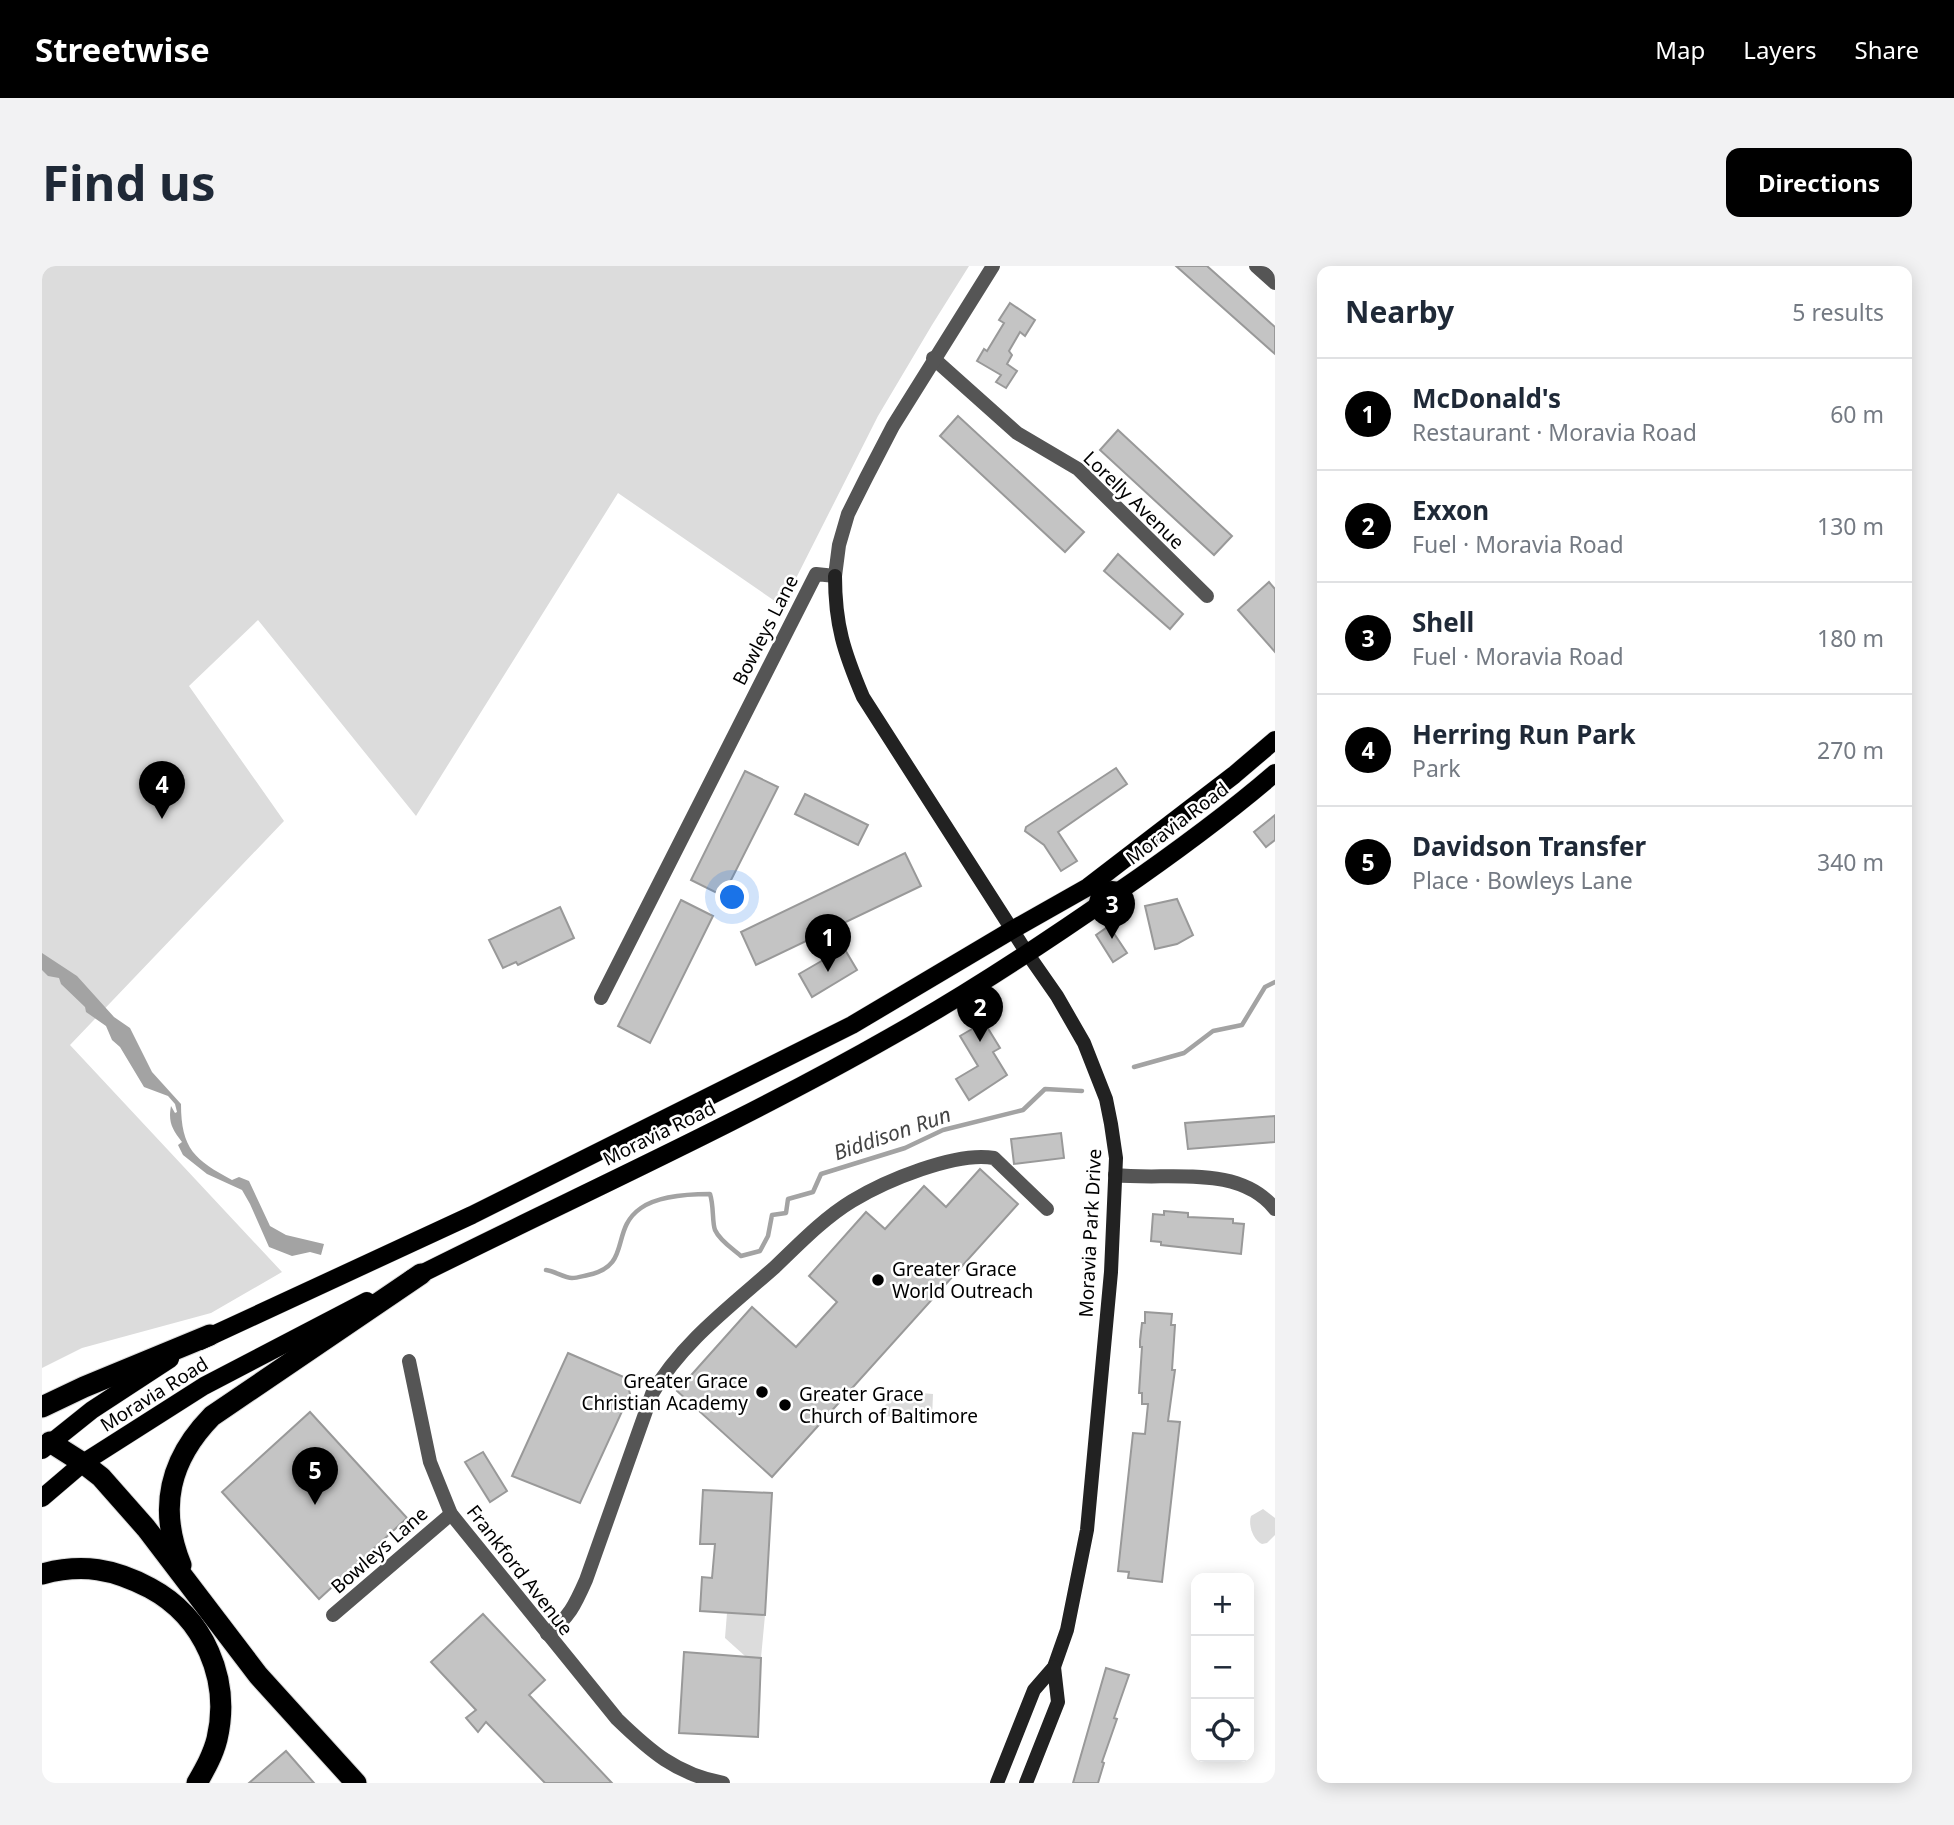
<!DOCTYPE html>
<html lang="en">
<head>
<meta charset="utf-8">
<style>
	:root { --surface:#fff; --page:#f2f2f3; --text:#1f2937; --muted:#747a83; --line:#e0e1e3; --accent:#000 }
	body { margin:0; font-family:"Noto Sans",sans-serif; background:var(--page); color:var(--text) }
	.controls { position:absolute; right:21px; bottom:21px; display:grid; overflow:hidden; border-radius:14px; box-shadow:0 4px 18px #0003 }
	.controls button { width:63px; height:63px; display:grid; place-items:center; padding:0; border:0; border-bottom:2px solid var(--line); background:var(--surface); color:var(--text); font:35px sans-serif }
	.you { position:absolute; left:691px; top:632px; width:24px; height:24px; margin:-18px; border:5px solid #fff; border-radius:50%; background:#1a73e8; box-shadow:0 0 0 10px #1a73e833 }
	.badge { display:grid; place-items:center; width:46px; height:46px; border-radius:50%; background:var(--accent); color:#fff; font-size:23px; font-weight:700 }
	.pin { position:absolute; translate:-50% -58px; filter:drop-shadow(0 2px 4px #0008) }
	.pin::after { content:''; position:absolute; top:37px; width:24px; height:21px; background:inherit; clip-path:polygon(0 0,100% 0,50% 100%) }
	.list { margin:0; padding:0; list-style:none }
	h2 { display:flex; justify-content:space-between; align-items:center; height:91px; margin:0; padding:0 28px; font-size:30px }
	h2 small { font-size:23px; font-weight:400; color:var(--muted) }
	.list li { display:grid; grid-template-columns:46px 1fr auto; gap:21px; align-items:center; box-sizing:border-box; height:112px; padding:0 28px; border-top:2px solid var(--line) }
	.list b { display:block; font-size:26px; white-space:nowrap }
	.list p { margin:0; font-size:23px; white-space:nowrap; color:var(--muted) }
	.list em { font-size:23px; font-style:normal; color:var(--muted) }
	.icon { flex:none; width:38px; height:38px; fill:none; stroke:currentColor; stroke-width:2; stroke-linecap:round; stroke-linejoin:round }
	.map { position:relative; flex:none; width:1233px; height:1517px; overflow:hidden; border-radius:14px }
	header { display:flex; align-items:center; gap:42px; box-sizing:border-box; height:98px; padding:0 35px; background:var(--accent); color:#fff }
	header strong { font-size:33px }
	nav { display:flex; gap:38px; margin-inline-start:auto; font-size:24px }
	.intro { display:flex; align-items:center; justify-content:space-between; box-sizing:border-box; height:168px; padding:0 42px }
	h1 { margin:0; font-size:49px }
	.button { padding:18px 32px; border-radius:14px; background:var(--accent); color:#fff; font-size:24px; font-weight:700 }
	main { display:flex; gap:42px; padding:0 42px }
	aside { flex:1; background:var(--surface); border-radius:14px; box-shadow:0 4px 18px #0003 }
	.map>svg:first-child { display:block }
	.green { fill:#dcdcdc }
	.water { fill:#a3a3a3 }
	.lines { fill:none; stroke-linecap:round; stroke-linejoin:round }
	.stream { stroke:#a3a3a3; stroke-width:4.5 }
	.building { fill:#c4c4c4; stroke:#999; stroke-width:2 }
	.primary-casing { stroke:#dbdbdb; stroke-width:19 }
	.highway-casing { stroke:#dbdbdb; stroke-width:23 }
	.street { stroke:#555; stroke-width:14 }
	.secondary { stroke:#222; stroke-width:14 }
	.primary { stroke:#000; stroke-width:18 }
	.highway { stroke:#000; stroke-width:21 }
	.poi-dot { fill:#000; stroke:#fff; stroke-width:2.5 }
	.labels { text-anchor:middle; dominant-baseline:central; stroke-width:5; stroke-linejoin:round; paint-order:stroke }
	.street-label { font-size:19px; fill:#000; stroke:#fff }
	.poi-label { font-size:19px; fill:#000; stroke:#fff; text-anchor:start }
	.water-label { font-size:21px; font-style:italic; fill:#444; stroke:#fff }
</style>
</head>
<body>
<header>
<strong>Streetwise</strong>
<nav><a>Map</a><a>Layers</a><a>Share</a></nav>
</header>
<div class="intro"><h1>Find us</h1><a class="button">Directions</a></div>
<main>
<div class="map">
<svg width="1233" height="1517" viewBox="0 0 1233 1517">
	<rect width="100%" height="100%" fill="#fff"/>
	<g class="green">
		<polygon points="0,0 927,0 890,59 836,150 740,340 576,227 374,550 216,354 147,420 242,555 28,779 240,1006 169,1047 40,1082 0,1102"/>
		<polygon points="856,1125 891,1128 890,1152 837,1150 836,1147"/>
		<path d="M 1221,1243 L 1233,1252 L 1233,1269 L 1225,1277 L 1220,1278 C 1211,1274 1206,1259 1209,1250 Z"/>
		<polygon points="685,1347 723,1349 719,1392 703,1390 683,1372"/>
	</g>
	<path class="water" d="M 0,687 L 35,710 L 72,751 L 88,762 L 110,806 L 139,838 C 139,883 153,894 190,914 L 197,911 L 207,915 L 228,960 L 244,969 L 282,978 L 279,989 L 268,986 L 250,990 L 227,981 L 208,938 L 200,924 L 165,908 L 141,889 L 136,879 L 140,876 C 130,863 126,856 129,840 L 133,847 L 135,846 L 133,838 L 126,830 L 102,821 L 78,781 L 70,774 L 64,760 L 44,746 L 43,741 L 19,718 L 17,712 L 6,710 L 0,704 Z"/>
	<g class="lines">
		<g class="stream">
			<polyline points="1092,801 1142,787 1171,765 1200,759 1223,721 1233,716"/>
			<path d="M 504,1004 C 513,1005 522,1012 530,1012 C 535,1012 541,1010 546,1009 C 591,1000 567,964 599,942 C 616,930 648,928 668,928 C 672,940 670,956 673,964 C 678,975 691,983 699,990 L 718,985 L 726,970 L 730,949 L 744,947 L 746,933 L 771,926 L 779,908 L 863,882 L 901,864 L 981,844 L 1003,823 L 1040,825"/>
		</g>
	</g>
	<g class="building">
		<polygon points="1134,0 1165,0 1202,33 1233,61 1233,88"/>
		<polygon points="968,37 993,54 983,70 978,66 967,85 970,89 965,98 975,105 964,122 954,116 959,109 935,95 942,83 945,85 962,57 957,54"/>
		<polygon points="916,150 1042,266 1023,286 898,170"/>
		<polygon points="1076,164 1190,270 1172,289 1058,184"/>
		<polygon points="1076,288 1141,348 1128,363 1062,305"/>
		<polygon points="1227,316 1233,323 1233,386 1196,344"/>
		<polygon points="1074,502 1085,518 1016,566 1035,595 1019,605 1002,579 983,565 984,561"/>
		<polygon points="703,505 736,521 681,630 649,614"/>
		<polygon points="763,528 826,559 816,579 753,548"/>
		<polygon points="1233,549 1233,574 1224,581 1212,566"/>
		<polygon points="863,587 879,620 714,699 699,666"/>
		<polygon points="1135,633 1151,669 1135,678 1113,683 1103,640"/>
		<polygon points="639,634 671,650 608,777 576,760"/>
		<polygon points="518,641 532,672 476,699 474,696 461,702 447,674"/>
		<polygon points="1067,660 1085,687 1071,696 1054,669"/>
		<polygon points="802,682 815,704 770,731 757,708"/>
		<polygon points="942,756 958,782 951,786 965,809 927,834 914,813 936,800 918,770"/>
		<polygon points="1233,850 1233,876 1146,883 1143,857"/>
		<polygon points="1019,867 1022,892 972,898 969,873"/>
		<polygon points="938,903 976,938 730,1211 635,1125 710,1041 754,1081 795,1036 767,1010 824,946 843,963 882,920 904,941"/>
		<polygon points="1122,945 1146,947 1146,951 1191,953 1191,957 1202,958 1199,988 1119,979 1119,976 1109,975 1111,948 1122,949"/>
		<polygon points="1103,1046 1130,1048 1129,1059 1133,1059 1130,1104 1133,1104 1126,1155 1138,1156 1120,1316 1086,1312 1087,1306 1076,1305 1091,1167 1103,1168 1106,1138 1100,1138 1100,1127 1097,1127 1100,1081 1098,1081 1098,1075 1100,1057 1103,1057"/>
		<polygon points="526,1087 584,1112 588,1128 538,1237 470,1210"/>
		<polygon points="268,1146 365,1252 277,1333 180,1226"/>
		<polygon points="441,1186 465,1225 448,1236 423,1196"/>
		<polygon points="661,1224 730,1227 723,1349 658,1345 660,1311 670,1312 673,1278 658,1278"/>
		<polygon points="441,1348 503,1414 487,1429 570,1517 503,1517 444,1456 436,1466 424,1452 434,1444 389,1396"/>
		<polygon points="642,1386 719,1392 716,1471 637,1467"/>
		<polygon points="1064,1402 1087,1409 1072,1452 1075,1453 1060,1496 1062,1497 1056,1517 1031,1517"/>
		<polygon points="244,1485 272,1517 207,1517"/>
	</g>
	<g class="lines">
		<defs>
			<g id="primary">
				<path d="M 369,1013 C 530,932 694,859 850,770 C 927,727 1001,678 1073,628 C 1128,590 1182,551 1233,507"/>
				<polyline points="158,1075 430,949 810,759 970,664 1046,621 1192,509 1233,474"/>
				<polyline points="0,1184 50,1144 128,1093"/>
				<polyline points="0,1232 41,1197 162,1120 325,1035"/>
			</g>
			<g id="highway">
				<polyline points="0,1141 42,1121 168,1069"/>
				<polyline points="8,1176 41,1197 59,1211 104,1262 216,1409 314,1517"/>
				<path d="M 139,1299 C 116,1242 127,1194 170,1150 L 379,1008"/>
				<path d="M 0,1308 C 41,1297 72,1303 108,1322 C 162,1351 189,1413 175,1473 C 171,1489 163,1503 155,1517"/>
			</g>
		</defs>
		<use href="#primary" class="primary-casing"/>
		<use href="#highway" class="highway-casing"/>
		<g class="street">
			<polyline points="1214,0 1233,17"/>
			<polyline points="891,92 975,167 1036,203 1165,330"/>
			<polyline points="559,732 774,308 793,310 797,279 806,248 824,212 851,160 951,0"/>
			<path d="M 1073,909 C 1125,915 1196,897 1233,943"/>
			<path d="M 367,1095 L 388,1196 L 409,1248 L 575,1453 C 608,1485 634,1508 681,1517"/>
			<polyline points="291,1349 409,1248"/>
			<path d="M 505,1368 C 527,1352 533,1339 544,1314 L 610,1128 C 639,1077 689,1040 733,1001 C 757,978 782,952 810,935 C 843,915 914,885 952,892 L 1005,943"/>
		</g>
		<g class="secondary">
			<path d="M 793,310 C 793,359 802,386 821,431 L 985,687 L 1015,730 L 1042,777 L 1064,833 L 1069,858 L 1074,892 L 1069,1006 L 1045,1264 L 1025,1364 L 1012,1401 L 992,1424 L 955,1517"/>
			<polyline points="984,1517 1016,1436 1012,1401"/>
		</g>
		<use href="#primary" class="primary"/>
		<use href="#highway" class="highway"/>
	</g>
	<g class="poi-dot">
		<circle cx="836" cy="1014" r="7"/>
		<circle cx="720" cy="1126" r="7"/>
		<circle cx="743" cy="1139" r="7"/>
	</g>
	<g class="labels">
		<g class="street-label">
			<text transform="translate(1092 234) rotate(44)">Lorelly Avenue</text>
			<text transform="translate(723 364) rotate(-63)">Bowleys Lane</text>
			<text transform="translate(1135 557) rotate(-37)">Moravia Road</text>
			<text transform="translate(617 867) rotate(-26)">Moravia Road</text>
			<text transform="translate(1048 967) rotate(-87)">Moravia Park Drive</text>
			<text transform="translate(112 1128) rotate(-32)">Moravia Road</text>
			<text transform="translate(337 1284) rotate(-41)">Bowleys Lane</text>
			<text transform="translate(478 1304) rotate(52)">Frankford Avenue</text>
		</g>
		<g class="poi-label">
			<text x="850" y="1003">Greater Grace<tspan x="850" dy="22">World Outreach</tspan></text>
			<text x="706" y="1115" text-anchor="end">Greater Grace<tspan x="706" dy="22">Christian Academy</tspan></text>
			<text x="757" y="1128">Greater Grace<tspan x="757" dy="22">Church of Baltimore</tspan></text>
		</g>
		<g class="water-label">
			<text transform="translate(850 867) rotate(-19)">Biddison Run</text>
		</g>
	</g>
</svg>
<div class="controls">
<button>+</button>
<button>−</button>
<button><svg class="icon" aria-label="locate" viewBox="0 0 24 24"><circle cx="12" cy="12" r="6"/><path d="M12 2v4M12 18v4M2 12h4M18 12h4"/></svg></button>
</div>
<div class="you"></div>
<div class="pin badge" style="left:786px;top:706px">1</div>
<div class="pin badge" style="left:938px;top:776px">2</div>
<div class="pin badge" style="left:1070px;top:673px">3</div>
<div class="pin badge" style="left:120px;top:553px">4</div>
<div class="pin badge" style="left:273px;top:1239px">5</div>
</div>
<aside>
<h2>Nearby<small>5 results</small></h2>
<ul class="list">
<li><span class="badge">1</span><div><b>McDonald's</b><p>Restaurant · Moravia Road</p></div><em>60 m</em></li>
<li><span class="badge">2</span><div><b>Exxon</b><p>Fuel · Moravia Road</p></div><em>130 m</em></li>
<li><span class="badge">3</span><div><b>Shell</b><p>Fuel · Moravia Road</p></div><em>180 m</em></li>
<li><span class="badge">4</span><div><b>Herring Run Park</b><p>Park</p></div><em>270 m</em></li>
<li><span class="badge">5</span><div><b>Davidson Transfer</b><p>Place · Bowleys Lane</p></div><em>340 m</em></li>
</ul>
</aside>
</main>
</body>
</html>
